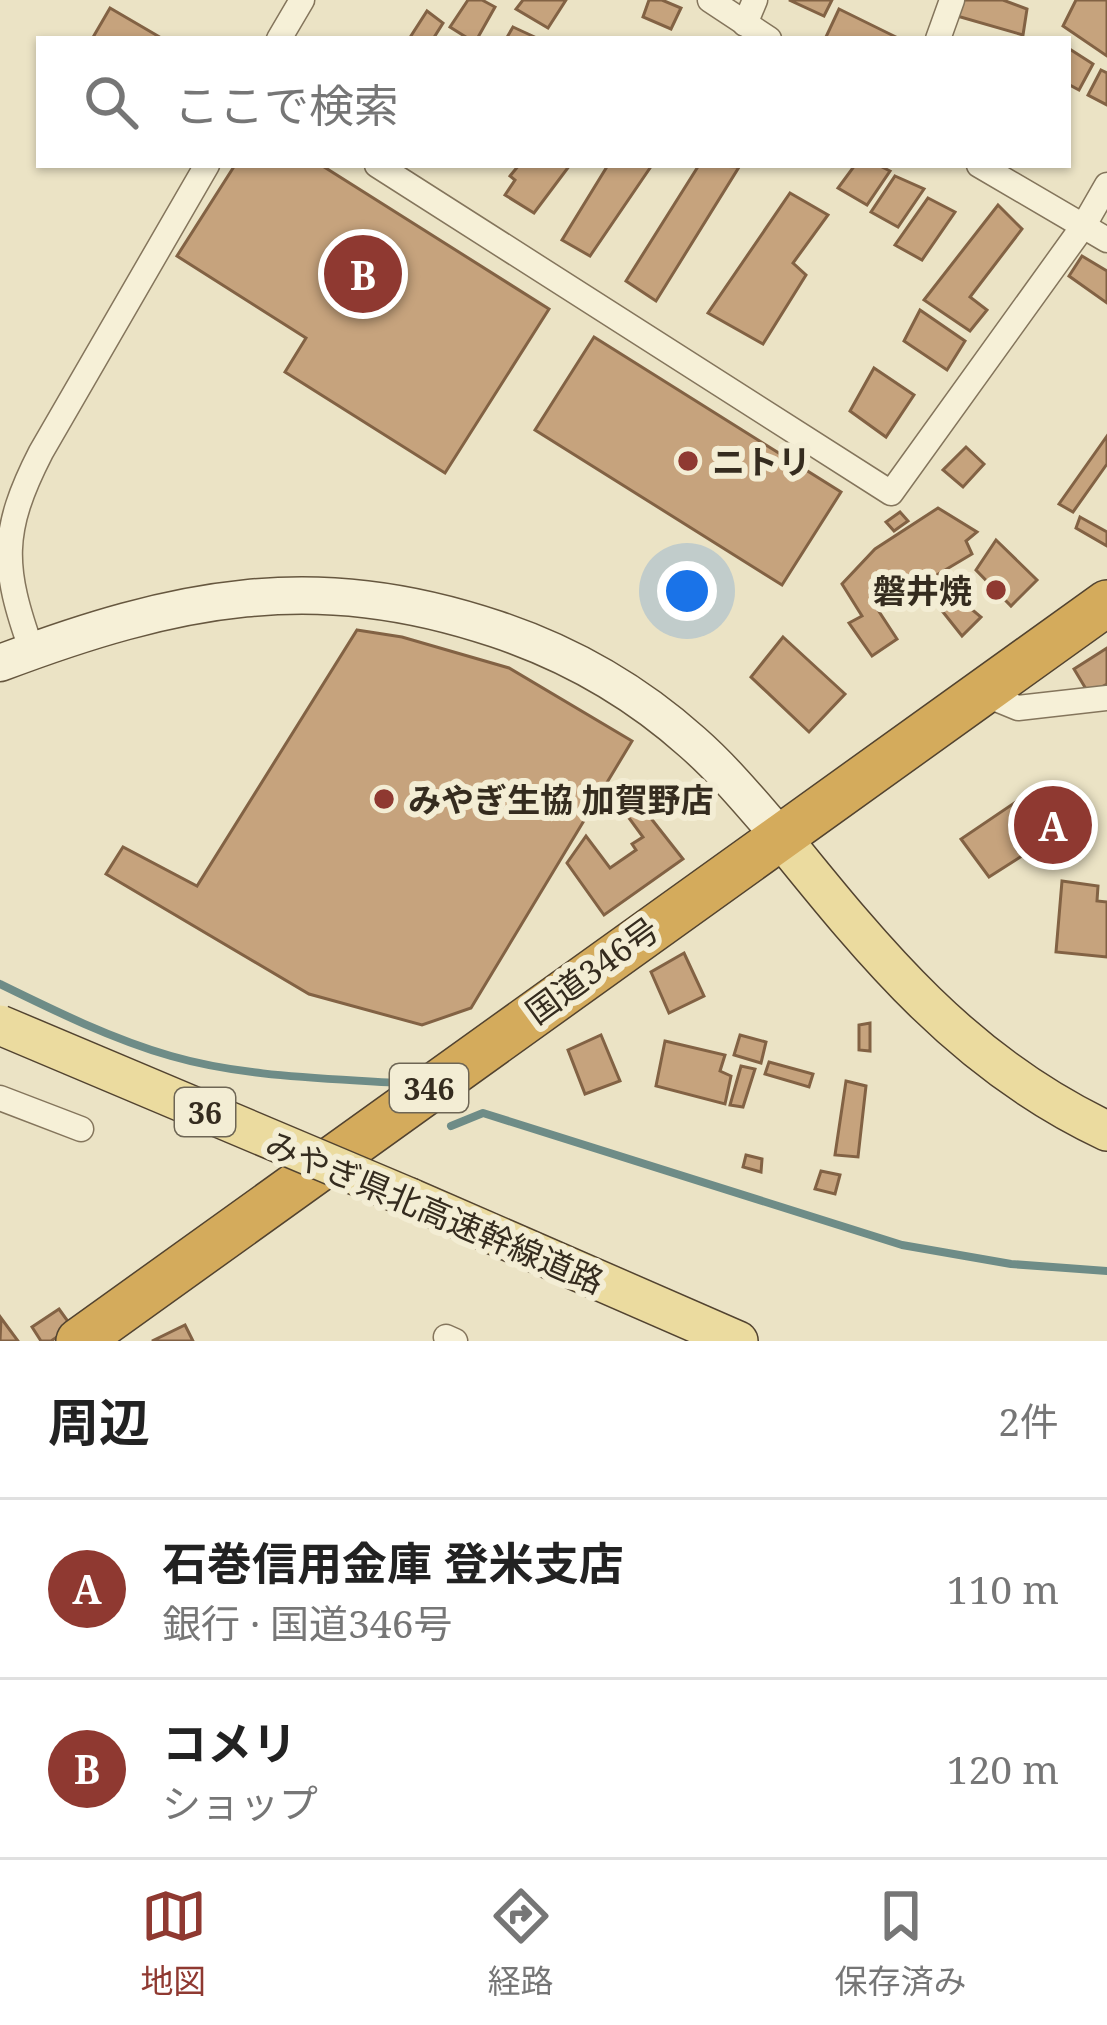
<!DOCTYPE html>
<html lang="ja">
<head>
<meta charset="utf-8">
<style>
	:root { --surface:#fff; --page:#f6f6f6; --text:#222; --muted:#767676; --line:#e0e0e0; --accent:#8f3931 }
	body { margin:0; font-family:"Noto Serif","Noto Sans JP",serif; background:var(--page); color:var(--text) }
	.you { position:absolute; left:687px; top:591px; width:42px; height:42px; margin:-30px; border:9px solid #fff; border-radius:50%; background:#1a73e8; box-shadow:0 0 0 18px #1a73e833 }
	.badge { display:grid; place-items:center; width:78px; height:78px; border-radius:50%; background:var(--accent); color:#fff; font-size:39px; font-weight:700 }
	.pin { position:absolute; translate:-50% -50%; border:6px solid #fff; box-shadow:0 3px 12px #0006 }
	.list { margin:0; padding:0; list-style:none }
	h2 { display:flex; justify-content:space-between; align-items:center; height:156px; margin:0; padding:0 48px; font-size:51px }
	h2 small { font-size:39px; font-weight:400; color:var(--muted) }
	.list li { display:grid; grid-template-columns:78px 1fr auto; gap:36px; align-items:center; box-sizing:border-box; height:180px; padding:0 48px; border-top:3px solid var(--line) }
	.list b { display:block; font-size:45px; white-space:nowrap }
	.list p { margin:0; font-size:39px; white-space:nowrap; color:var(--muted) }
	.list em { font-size:39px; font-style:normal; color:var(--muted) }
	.icon { flex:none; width:66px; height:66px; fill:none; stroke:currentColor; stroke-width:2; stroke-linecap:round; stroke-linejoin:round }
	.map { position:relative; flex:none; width:1107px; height:1341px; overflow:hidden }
	.search { position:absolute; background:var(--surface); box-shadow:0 3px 9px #0004; left:36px; right:36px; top:36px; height:132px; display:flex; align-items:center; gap:30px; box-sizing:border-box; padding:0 42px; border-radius:0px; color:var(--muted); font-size:45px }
	.sheet { height:516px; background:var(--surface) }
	nav { display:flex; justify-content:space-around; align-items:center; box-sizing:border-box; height:168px; border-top:3px solid var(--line); background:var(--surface); font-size:33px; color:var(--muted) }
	nav a { display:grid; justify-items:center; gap:6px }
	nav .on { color:var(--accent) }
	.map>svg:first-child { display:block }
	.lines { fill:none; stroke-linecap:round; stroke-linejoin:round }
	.stream { stroke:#6e8c87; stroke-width:8 }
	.building { fill:#c6a37d; stroke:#826244; stroke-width:3 }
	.street-casing { stroke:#84755c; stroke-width:27 }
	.secondary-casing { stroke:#66573f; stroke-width:39 }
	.primary-casing { stroke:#524330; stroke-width:42 }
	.highway-casing { stroke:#524330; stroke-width:48 }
	.street { stroke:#f6f0d7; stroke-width:24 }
	.secondary { stroke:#f6f0d7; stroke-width:36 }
	.primary { stroke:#ebdb9f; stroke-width:39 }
	.highway { stroke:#d4ab5c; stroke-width:45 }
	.primary-bridge-casing { stroke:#524330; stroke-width:42; stroke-linecap:butt }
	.primary-bridge { stroke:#ebdb9f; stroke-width:39 }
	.poi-dot { fill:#8f3931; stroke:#f3edd4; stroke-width:4.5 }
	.labels { text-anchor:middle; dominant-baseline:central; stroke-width:12; stroke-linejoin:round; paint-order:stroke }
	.shield { fill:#f3edd4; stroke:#6e6655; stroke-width:3 }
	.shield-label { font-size:30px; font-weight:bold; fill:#352c1f }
	.poi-label { font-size:33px; font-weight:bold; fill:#352c1f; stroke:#f3edd4; text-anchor:start }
	.street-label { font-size:33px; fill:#352c1f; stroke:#f3edd4 }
</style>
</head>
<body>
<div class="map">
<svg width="1107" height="1341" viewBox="0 0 1107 1341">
	<rect width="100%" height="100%" fill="#ebe3c5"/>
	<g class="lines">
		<g class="stream">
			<path d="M 0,984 C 55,1011 112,1039 171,1056 C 247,1078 331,1078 410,1084"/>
			<polyline points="451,1126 483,1113 902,1245 1011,1264 1107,1271"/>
		</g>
	</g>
	<g class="building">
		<polygon points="468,0 482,0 495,7 477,39 469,39 450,27"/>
		<polygon points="523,0 566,0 548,28 516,9"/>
		<polygon points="649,0 662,0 681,8 671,29 643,17"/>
		<polygon points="789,0 832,0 824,16"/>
		<polygon points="963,0 1003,0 1027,9 1023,35 957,16"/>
		<polygon points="1076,0 1107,0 1107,56 1063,26"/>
		<polygon points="110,8 163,39 92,39"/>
		<polygon points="839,9 900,39 825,39"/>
		<polygon points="427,11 443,23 433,39 409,39"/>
		<polygon points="513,27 539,39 506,39"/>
		<polygon points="1068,48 1093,64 1079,90 1068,84"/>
		<polygon points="1101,70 1107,73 1107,105 1088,95"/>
		<polygon points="235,165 321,165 549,309 445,473 285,372 306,338 177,256"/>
		<polygon points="519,165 570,165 534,213 505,195 515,180 510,176"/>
		<polygon points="608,165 652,165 590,256 562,240"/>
		<polygon points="699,165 739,167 656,301 626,281"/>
		<polygon points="855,165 878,165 890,171 867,205 838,188"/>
		<polygon points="895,176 924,189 898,227 871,212"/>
		<polygon points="790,193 828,215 793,263 806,275 763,344 708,313"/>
		<polygon points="928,198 955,212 922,260 895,245"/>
		<polygon points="998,205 1022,229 970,297 987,310 970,331 924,300"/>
		<polygon points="1082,256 1107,271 1107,303 1069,276"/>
		<polygon points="920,310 965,341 947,370 904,341"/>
		<polygon points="594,337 841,492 782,585 535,430"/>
		<polygon points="874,368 914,395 886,437 850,411"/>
		<polygon points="1107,436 1107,464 1073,512 1059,504"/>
		<polygon points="966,447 984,464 963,487 943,470"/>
		<polygon points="938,508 977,532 966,541 972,554 878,610 897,639 872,656 849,623 862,616 842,584 875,549"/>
		<polygon points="900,512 908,521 894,531 886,522"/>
		<polygon points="1080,517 1107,532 1107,546 1076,528"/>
		<polygon points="996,540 1037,580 1011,606 976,570"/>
		<polygon points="957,597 981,617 962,636 943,612"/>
		<polygon points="357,630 402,637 509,668 632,741 471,1008 422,1025 309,994 106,874 123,847 197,886"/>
		<polygon points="783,637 845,694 809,732 751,677"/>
		<polygon points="1107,648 1107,684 1089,694 1074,669"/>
		<polygon points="1032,791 1058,833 989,877 961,839"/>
		<polygon points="631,793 683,859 604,915 567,863 586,836 610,868 636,850 632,844 643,837 618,803"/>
		<polygon points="1062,881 1098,886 1097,901 1107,902 1107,957 1056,952"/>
		<polygon points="684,953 704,996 669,1013 651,972"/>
		<polygon points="870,1023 870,1051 859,1050 859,1025"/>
		<polygon points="601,1035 620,1081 585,1094 568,1050"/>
		<polygon points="740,1035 766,1042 761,1063 734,1055"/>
		<polygon points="665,1041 725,1055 720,1071 731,1076 725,1104 656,1086"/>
		<polygon points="769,1062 813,1074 809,1087 765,1074"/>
		<polygon points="741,1066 755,1069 743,1107 730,1105"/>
		<polygon points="846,1081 866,1086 858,1157 835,1155"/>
		<polygon points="746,1155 762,1159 761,1172 743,1167"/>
		<polygon points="821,1171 840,1175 835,1194 815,1189"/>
		<polygon points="59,1309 72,1327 51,1341 41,1341 32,1327"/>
		<polygon points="1,1318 18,1341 0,1341"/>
		<polygon points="185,1325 193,1341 152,1341"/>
	</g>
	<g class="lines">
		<defs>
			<g id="street">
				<polyline points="710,0 769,39"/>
				<polyline points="745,24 755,0"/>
				<polyline points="279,39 302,0"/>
				<polyline points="938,39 952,0"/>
				<polyline points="377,165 891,493 1084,225 1107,185"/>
				<polyline points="979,165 1107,240"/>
				<path d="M 32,651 C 2,567 0,532 41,452 L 207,165"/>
				<polyline points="979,692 1018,708 1107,698"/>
				<polyline points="0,1098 81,1129"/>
				<polyline points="446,1337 455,1341"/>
			</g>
			<path id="secondary" d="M 0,663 C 175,597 314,568 496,629 C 568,653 635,691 692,742 C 724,770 751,803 779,835"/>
			<g id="primary">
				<path d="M 779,835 C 876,955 964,1064 1107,1131"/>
				<polyline points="410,1198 738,1341"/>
			</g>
			<polyline id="highway" points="79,1341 1107,603"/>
		</defs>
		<use href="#street" class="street-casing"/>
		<use href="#secondary" class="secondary-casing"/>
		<use href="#primary" class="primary-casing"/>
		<use href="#highway" class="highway-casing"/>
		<use href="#street" class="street"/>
		<use href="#secondary" class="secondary"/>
		<use href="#primary" class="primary"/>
		<use href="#highway" class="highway"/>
		<defs>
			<polyline id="primary-bridge" points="0,1025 410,1198"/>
		</defs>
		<use href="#primary-bridge" class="primary-bridge-casing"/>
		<use href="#primary-bridge" class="primary-bridge"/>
	</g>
	<g class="poi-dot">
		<circle cx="688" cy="461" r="12"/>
		<circle cx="996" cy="590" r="12"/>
		<circle cx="384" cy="799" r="12"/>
	</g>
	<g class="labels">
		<g class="shield">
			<rect x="390" y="1064" width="78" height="48" rx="9"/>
			<rect x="175" y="1088" width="60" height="48" rx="9"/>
		</g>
		<g class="shield-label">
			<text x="429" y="1088">346</text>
			<text x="205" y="1112">36</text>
		</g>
		<g class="poi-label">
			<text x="712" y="461">ニトリ</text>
			<text x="972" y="590" text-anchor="end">磐井焼</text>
			<text x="408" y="799">みやぎ生協 加賀野店</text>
		</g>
		<g class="street-label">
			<text transform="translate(592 970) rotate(-36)">国道346号</text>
			<text transform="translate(435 1212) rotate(23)">みやぎ県北高速幹線道路</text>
		</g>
	</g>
</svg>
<div class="you"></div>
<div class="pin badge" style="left:1053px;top:825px">A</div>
<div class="pin badge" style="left:363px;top:274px">B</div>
<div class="search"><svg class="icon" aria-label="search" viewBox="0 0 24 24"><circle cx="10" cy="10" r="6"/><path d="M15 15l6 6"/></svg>ここで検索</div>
</div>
<section class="sheet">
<h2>周辺<small>2件</small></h2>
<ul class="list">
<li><span class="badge">A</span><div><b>石巻信用金庫 登米支店</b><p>銀行 · 国道346号</p></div><em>110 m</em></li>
<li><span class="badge">B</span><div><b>コメリ</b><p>ショップ</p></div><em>120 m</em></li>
</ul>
</section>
<nav>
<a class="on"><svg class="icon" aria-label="map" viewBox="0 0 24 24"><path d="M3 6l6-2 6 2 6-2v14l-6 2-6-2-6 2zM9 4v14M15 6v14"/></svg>地図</a>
<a><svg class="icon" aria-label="directions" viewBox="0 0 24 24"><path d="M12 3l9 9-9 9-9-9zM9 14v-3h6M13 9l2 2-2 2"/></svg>経路</a>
<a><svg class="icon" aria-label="saved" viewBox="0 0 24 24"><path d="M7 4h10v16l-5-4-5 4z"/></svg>保存済み</a>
</nav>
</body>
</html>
